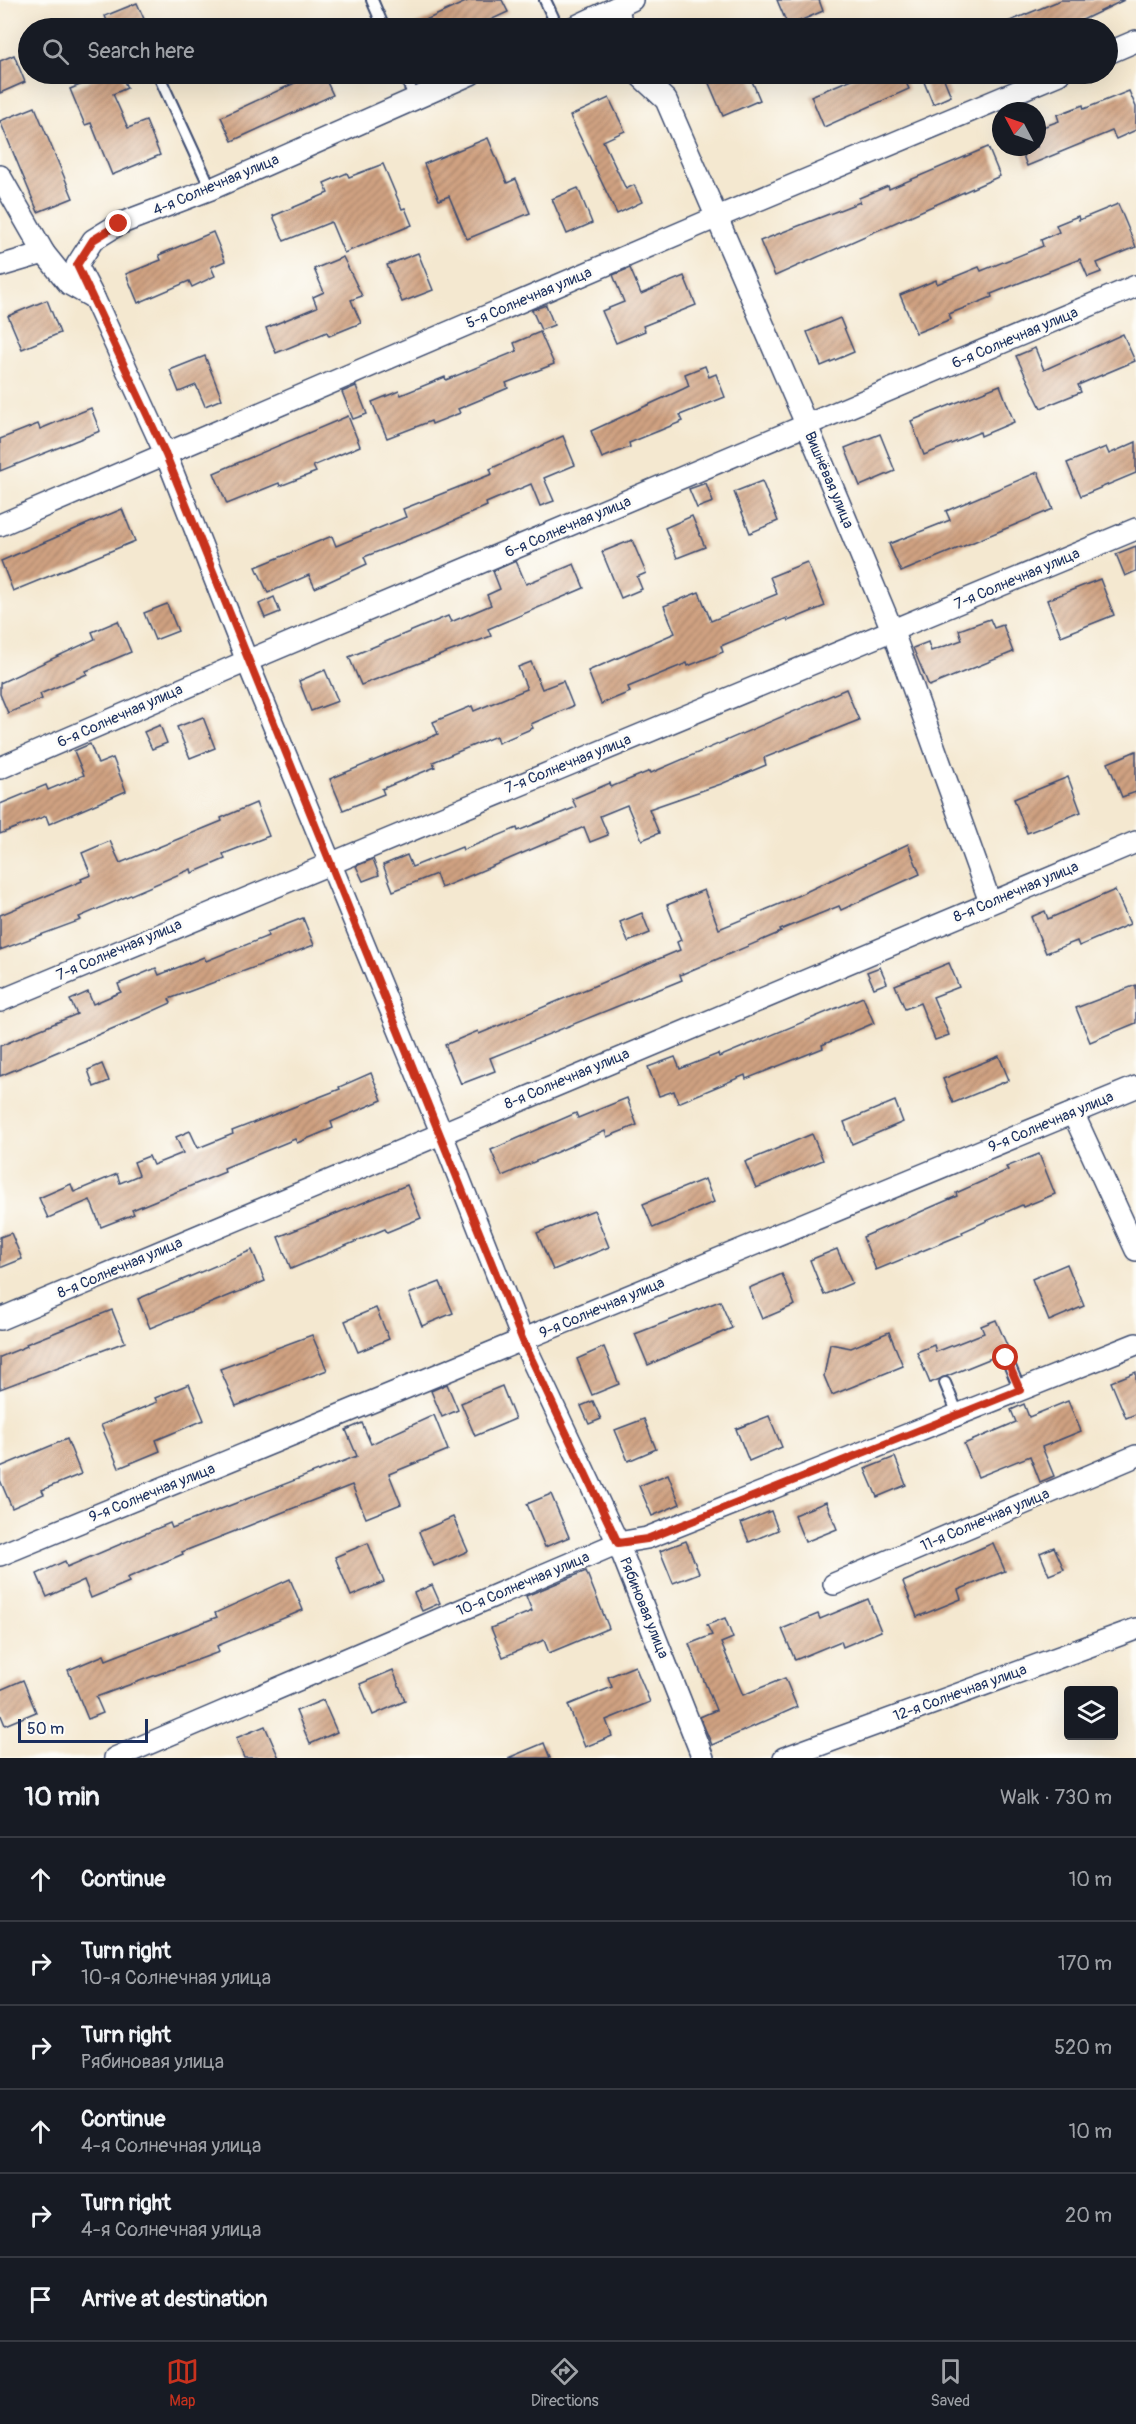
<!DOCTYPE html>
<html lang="en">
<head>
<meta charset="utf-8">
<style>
	:root { --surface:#171b24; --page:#20242c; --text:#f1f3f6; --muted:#9ea1a6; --line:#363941; --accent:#c8321e }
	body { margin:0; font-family:Pangolin,sans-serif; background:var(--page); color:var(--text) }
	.controls { position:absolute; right:18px; bottom:18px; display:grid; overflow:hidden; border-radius:6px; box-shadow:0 6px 24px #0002 }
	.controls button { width:54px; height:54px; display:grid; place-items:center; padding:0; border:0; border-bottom:2px solid var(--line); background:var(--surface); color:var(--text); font:30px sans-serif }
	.compass { position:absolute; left:992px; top:102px; width:54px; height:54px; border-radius:50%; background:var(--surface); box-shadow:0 6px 24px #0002; rotate:311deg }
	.scale { position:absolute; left:18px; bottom:15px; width:130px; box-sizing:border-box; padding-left:6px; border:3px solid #1b2f5e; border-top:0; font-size:16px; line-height:21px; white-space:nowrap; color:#1b2f5e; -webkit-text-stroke:4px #fdfcf7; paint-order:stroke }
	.stop { position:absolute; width:18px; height:18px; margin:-14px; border:4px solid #c8321e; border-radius:50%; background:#fff }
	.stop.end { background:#c8321e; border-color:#fff; box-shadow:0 2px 6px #0008 }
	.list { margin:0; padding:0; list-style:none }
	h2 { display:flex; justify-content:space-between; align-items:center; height:78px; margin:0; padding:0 24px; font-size:26px }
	h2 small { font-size:20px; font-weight:400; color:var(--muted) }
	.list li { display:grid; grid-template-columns:39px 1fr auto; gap:18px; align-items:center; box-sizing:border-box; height:84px; padding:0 24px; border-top:2px solid var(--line) }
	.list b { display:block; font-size:22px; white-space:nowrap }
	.list p { margin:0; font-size:20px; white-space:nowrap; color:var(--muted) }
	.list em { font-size:20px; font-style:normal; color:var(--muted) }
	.icon { flex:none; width:33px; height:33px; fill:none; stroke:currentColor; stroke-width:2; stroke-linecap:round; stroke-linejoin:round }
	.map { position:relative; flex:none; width:1136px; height:1758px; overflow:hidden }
	.search { position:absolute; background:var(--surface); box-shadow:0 6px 24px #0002; left:18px; right:18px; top:18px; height:66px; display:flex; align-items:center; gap:15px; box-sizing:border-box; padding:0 21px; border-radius:33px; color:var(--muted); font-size:22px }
	.sheet { height:582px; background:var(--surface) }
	nav { display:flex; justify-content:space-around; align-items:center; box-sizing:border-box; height:84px; border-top:2px solid var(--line); background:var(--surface); font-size:16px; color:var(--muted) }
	nav a { display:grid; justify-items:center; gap:3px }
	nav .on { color:var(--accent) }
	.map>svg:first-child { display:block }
	.building { fill:url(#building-hatch) }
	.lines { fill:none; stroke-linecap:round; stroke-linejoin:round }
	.service-casing { stroke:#3c4b6f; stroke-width:14 }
	.minor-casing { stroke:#3c4b6f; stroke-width:24 }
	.service { stroke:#fff; stroke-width:10 }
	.minor { stroke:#fff; stroke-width:21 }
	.route { stroke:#c8321e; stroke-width:8 }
	.labels { text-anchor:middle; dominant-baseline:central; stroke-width:5; stroke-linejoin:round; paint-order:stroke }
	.street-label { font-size:15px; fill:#1b2f5e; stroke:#fdfcf7 }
</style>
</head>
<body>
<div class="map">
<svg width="1136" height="1758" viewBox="0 0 1136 1758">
	<defs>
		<pattern id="building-hatch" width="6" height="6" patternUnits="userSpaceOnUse" patternTransform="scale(1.5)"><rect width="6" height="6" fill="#d0a281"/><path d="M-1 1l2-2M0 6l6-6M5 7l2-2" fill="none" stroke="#a8846d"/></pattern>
	</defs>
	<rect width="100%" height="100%" fill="#fdfcf7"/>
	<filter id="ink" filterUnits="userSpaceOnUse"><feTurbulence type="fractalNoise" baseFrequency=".0167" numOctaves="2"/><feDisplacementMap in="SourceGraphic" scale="12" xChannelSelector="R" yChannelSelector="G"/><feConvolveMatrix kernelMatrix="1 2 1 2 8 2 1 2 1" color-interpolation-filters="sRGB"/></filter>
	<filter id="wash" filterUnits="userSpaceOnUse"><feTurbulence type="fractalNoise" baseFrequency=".008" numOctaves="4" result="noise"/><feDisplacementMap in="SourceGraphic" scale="24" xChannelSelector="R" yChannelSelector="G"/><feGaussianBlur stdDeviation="1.35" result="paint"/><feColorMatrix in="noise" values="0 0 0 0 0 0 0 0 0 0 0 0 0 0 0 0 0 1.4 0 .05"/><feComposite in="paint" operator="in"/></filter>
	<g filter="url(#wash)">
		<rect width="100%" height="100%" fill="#f4e8d0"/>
		<g id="blocks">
			<g class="building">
				<polygon points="470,0 502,0 508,12 473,28 408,28"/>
				<polygon points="777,0 819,0 823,11 788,26"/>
				<polygon points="1061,0 1124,0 1066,28 993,28"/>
				<polygon points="137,3 148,28 110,28 105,16"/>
				<polygon points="14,55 25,82 0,93 0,61"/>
				<polygon points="108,74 121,74 127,88 113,94 128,128 146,121 160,155 112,175 91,123 85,125 70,89"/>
				<polygon points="314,74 323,74 333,95 232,141 221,117"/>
				<polygon points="705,74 749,74 760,100 723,116"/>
				<polygon points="864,74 902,74 909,89 824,127 811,96"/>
				<polygon points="942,74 951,96 933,104 924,82"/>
				<polygon points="1129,91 1136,107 1136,130 1116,139 1112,131 1027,166 1020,147 1037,147 1037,129 1059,121 1057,115 1083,105 1084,109"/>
				<polygon points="609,98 625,131 603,141 626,189 634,185 642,202 617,214 570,116"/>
				<polygon points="35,107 73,198 38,212 0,121"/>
				<polygon points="488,138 507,183 516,179 530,213 467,239 449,196 439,200 424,164"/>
				<polygon points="988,147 1000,176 775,276 760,241 860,202 859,198 888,186 889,189"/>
				<polygon points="383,164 402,209 405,208 412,225 344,253 331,222 284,241 273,216 328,193 324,183 347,173 349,177"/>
				<polygon points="578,188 592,223 567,234 552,199"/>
				<polygon points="1118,204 1136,247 1097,263 1101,272 1088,277 1080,259 991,294 992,297 949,314 951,319 916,333 900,295 936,280 937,284 979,267 981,271 1043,246 1041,240 1059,232 1056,225 1078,216 1079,220"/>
				<polygon points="213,232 225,261 211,267 215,276 192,287 189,281 138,303 126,274 161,260 159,255"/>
				<polygon points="418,253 433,290 402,302 387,265"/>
				<polygon points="343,257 362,296 351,300 361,323 329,336 327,332 276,353 266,328 317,307 313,297 324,292 314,269"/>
				<polygon points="630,268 641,294 684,276 696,305 643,326 645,331 616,343 602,311 624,302 613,275"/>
				<polygon points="47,300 60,333 22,349 8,316"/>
				<polygon points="546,305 554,325 541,330 532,310"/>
				<polygon points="840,318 854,352 821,366 807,332"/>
				<polygon points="540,332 554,364 506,383 508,388 458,409 460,413 432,424 431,421 387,438 372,402 399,391 401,395 445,377 446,380 517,351 514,343"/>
				<polygon points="1123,334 1135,361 1078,385 1081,392 1041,408 1016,356 1035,348 1044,370"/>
				<polygon points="205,356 222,399 205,406 196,385 179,392 170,370"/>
				<polygon points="705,366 709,377 716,374 725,397 680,415 683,421 629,443 630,447 602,458 591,431 683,389 689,386 685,374"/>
				<polygon points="1000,385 1014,422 981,436 980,432 924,455 911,421"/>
				<polygon points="356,386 367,414 353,419 342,392"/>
				<polygon points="91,408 100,431 0,471 0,439 38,424 40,429"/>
				<polygon points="348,416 360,446 313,466 316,472 280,486 279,483 227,504 214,473"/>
				<polygon points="880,434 895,471 860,486 845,448"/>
				<polygon points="563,436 575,465 544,478 554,501 540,506 531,484 486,503 487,506 438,528 364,557 367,564 315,588 309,575 268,593 256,567 332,536 336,546 406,517 403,509 492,474 490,469"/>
				<polygon points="1136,442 1136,473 1081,496 1067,463 1106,447 1109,454"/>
				<polygon points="1038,472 1053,509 901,572 889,544 950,520 946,511"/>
				<polygon points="762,481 778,521 750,533 734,492"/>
				<polygon points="706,483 713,502 697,508 689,489"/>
				<polygon points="122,509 135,541 13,591 1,561"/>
				<polygon points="692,516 705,547 677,558 665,528"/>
				<polygon points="632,540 646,573 637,577 642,589 621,598 602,552"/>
				<polygon points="1136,546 1136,571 1125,576 1116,554"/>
				<polygon points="516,561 526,584 574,564 584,588 488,629 491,636 361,685 349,657 448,616 451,622 491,605 487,595 500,589 493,571"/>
				<polygon points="807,562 825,606 788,621 787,618 721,646 723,652 688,666 687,663 628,687 630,692 601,704 588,671 675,633 664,606 699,592 711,621 777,594 770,577"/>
				<polygon points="1100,579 1114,615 1061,636 1047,600"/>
				<polygon points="274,597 280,612 265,618 259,604"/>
				<polygon points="167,604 178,631 155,640 144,613"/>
				<polygon points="990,619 994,628 1003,625 1013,652 929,686 913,648 928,642 931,651 962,640 959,630"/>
				<polygon points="118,621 131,652 86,671 87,674 40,694 42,699 8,713 0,694 0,683 95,639 92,632"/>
				<polygon points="531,662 542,689 563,681 573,706 531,724 533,728 498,743 496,736 433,762 435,767 382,789 384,794 343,810 330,779 438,734 433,722 472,706 474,711 527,689 518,667"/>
				<polygon points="325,670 338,701 311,711 299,681"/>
				<polygon points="846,689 859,720 764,758 766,765 721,784 649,809 659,833 642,840 627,805 600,816 608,835 590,842 584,827 441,888 436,874 393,891 383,865 407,855 412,867 462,847 463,850 517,828 518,831 576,807 572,799 610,783 611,787 650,771 651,773"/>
				<polygon points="203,717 215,748 190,758 177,727"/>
				<polygon points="160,725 167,743 152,749 144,732"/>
				<polygon points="90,744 98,764 113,758 126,791 49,824 46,816 0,834 0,804 46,785 48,790 84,775 74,751"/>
				<polygon points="1136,751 1136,792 1122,797 1108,763"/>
				<polygon points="1068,777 1081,812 1027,833 1014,799"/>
				<polygon points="256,803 269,836 223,854 225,859 192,873 191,869 79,917 81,920 0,950 0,915 82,881 81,879 91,875 82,853 110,841 120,863 222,821 221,818"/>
				<polygon points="908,844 920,874 841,910 839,906 780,930 781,932 680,975 682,980 490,1058 495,1071 461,1084 445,1045 478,1031 479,1034 680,950 677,942 681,940 667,905 704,890 719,929 782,903"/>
				<polygon points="373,859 379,875 363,881 356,866"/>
				<polygon points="1115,890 1130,924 1079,946 1077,941 1046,953 1031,917 1045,911 1048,919"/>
				<polygon points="642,913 650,933 628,942 620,922"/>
				<polygon points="303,918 314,945 169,999 171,1003 140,1017 0,1076 0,1046 77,1014 70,1000 88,992 93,1004 121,992 118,984 156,968 159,975 204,957 206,961 268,936 267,932"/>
				<polygon points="949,963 959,987 933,997 949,1035 935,1040 920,1003 905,1009 895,985"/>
				<polygon points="880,967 887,983 874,988 867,972"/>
				<polygon points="1136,985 1136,1023 1090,1042 1076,1008"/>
				<polygon points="863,997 874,1023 822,1045 823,1048 746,1079 745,1075 678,1103 674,1091 659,1096 648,1067 675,1057 680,1069 718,1054 719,1057"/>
				<polygon points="999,1056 1009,1080 953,1103 943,1079"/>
				<polygon points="102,1064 109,1081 94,1087 88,1070"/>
				<polygon points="371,1073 382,1100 331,1122 333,1128 297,1143 295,1139 224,1168 225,1172 132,1210 134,1214 101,1227 90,1200 48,1218 39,1198 71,1184 74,1192 117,1174 120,1183 139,1175 134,1162 149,1156 153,1165 183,1153 176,1137 190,1131 198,1148 233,1134 232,1131 340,1089 339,1087"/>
				<polygon points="627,1098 637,1125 607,1137 605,1131 502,1176 491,1150 576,1113 578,1118"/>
				<polygon points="895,1101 903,1122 852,1144 844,1122"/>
				<polygon points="812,1134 823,1160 756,1188 745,1162"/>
				<polygon points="1039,1154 1055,1194 1023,1207 1022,1205 962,1232 963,1234 876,1270 863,1237 957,1196 956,1193 1008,1170 1006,1167"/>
				<polygon points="705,1179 714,1202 653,1228 643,1204"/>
				<polygon points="407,1185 421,1218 387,1232 385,1229 291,1269 278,1237"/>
				<polygon points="594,1210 609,1247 553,1270 537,1233"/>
				<polygon points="11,1233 22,1259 0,1268 0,1237"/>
				<polygon points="837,1249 852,1283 824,1295 810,1260"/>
				<polygon points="252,1250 265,1281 150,1328 138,1299"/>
				<polygon points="1067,1264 1084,1306 1049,1321 1032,1279"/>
				<polygon points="782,1274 795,1305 762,1319 749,1288"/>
				<polygon points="440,1282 453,1313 422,1326 409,1294"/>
				<polygon points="720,1301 732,1328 648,1365 635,1334"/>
				<polygon points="376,1308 389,1339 358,1352 345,1321"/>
				<polygon points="112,1310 125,1342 0,1389 0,1357 27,1346 26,1344"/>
				<polygon points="996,1320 1009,1350 1004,1350 999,1355 930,1383 917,1352 934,1345 936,1352 984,1333 981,1326"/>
				<polygon points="889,1332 903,1366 832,1395 824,1376 830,1344 851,1348"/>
				<polygon points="312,1335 327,1370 236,1406 220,1369"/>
				<polygon points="604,1347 619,1384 592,1395 577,1359"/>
				<polygon points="1136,1372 1136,1414 1126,1418 1111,1382"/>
				<polygon points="189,1384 204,1420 156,1440 160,1451 119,1468 101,1425 157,1402 155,1398"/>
				<polygon points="447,1384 458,1410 442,1417 431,1391"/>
				<polygon points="502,1386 515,1419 475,1436 461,1403"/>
				<polygon points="593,1401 601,1419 589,1424 581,1406"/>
				<polygon points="1068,1401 1081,1431 1042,1447 1054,1476 1040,1482 1030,1456 978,1477 964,1444 1016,1422 1011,1410 1024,1404 1029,1417"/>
				<polygon points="434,1415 448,1450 389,1474 401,1504 366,1518 352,1485 182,1552 183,1554 127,1578 129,1582 91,1598 84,1580 47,1597 37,1574 65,1561 67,1567 170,1523 172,1528 357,1456 346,1430 362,1423 371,1444"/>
				<polygon points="769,1416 782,1447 749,1461 736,1429"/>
				<polygon points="644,1419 656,1449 628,1461 615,1430"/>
				<polygon points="67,1439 81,1474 42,1490 44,1494 12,1508 0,1480 0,1467"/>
				<polygon points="895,1457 906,1485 877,1497 865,1469"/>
				<polygon points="668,1474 680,1504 652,1516 639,1486"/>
				<polygon points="551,1494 569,1537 545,1547 527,1504"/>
				<polygon points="826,1502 837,1529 805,1542 794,1515"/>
				<polygon points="771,1511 778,1530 749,1542 741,1523"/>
				<polygon points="453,1517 468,1551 434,1566 419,1532"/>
				<polygon points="686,1541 699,1573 673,1583 660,1551"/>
				<polygon points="368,1543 384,1582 351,1596 335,1557"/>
				<polygon points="993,1543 1005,1571 958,1590 961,1599 917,1617 903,1582"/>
				<polygon points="1054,1547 1064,1569 1049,1575 1040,1553"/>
				<polygon points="586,1571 609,1628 549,1653 544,1640 503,1657 491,1628 532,1611 526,1596"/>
				<polygon points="290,1579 303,1610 217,1646 219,1652 96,1697 103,1713 88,1719 68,1670 104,1655 106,1660 217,1617 215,1613"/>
				<polygon points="432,1585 440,1603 422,1611 414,1593"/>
				<polygon points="868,1599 881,1631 843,1647 841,1641 795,1660 782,1629 818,1614 820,1619"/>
				<polygon points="725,1618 733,1638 721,1643 743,1695 785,1678 797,1707 712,1745 700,1717 716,1710 689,1644 712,1635 707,1625"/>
				<polygon points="635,1666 650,1702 606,1720 612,1736 585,1747 568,1705 612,1687 608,1677"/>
				<polygon points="393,1670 405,1701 373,1715 360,1684"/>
				<polygon points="23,1680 36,1712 5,1725 0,1713 0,1690"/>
				<polygon points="323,1700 337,1732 310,1744 296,1711"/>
				<polygon points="265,1726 279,1758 244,1758 236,1738"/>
				<polygon points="544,1743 550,1758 508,1758"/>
			</g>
		</g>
	</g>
	<g filter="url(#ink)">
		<use href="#blocks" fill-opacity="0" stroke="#3c4b6f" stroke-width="1.5"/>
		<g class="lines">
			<defs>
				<g id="service">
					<polyline points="372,0 384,28"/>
					<polyline points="545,0 558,28"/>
					<polyline points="158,74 211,189"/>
					<polyline points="404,74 415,98"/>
					<polyline points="1006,1357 1020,1390"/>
					<polyline points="945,1383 958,1414"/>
				</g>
				<g id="minor">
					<polyline points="618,7 622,28"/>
					<polyline points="572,28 632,0"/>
					<polyline points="1108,53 1136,41"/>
					<polyline points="638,74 666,100 807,426 893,632 990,902"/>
					<polyline points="0,176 44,253"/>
					<polyline points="0,266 44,253 69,284 94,298 77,265 93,240 119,224 211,189 471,74"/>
					<polyline points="94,298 166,455 247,661 441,1132 523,1341 618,1543 703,1758"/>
					<polyline points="0,525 715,218 1059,74"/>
					<polyline points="0,768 247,661 1136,286"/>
					<path d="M 0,1001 C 377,841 759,689 1136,529"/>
					<polyline points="1073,1113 1136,1250"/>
					<polyline points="0,1319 1136,842"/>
					<polyline points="0,1555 1136,1087"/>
					<polyline points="834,1584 1136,1456"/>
					<polyline points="115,1758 618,1543 647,1538 1136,1344"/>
					<polyline points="784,1758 1136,1629"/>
				</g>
			</defs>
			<use href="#service" class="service-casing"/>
			<use href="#minor" class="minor-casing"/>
			<use href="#service" class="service"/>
			<use href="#minor" class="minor"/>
		</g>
	</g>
	<g class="lines" filter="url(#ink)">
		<polyline class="route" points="119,224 93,240 77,265 166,455 523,1341 618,1543 647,1539 1020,1390 1006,1358"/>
	</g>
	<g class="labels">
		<g class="street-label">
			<text transform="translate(216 185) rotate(-23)">4-я Солнечная улица</text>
			<text transform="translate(529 298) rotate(-23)">5-я Солнечная улица</text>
			<text transform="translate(1015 338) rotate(-23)">6-я Солнечная улица</text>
			<text transform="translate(829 480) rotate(67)">Вишнёвая улица</text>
			<text transform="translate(568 527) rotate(-23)">6-я Солнечная улица</text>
			<text transform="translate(1017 579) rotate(-23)">7-я Солнечная улица</text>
			<text transform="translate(120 716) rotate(-24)">6-я Солнечная улица</text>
			<text transform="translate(568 764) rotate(-22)">7-я Солнечная улица</text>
			<text transform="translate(1016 892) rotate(-23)">8-я Солнечная улица</text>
			<text transform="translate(119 950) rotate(-23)">7-я Солнечная улица</text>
			<text transform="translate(567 1079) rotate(-23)">8-я Солнечная улица</text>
			<text transform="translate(1051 1122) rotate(-23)">9-я Солнечная улица</text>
			<text transform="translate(120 1268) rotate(-23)">8-я Солнечная улица</text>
			<text transform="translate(602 1308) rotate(-23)">9-я Солнечная улица</text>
			<text transform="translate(152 1493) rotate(-22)">9-я Солнечная улица</text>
			<text transform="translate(985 1520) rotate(-23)">11-я Солнечная улица</text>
			<text transform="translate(523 1584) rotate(-23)">10-я Солнечная улица</text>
			<text transform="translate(644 1608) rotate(68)">Рябиновая улица</text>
			<text transform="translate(960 1693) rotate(-20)">12-я Солнечная улица</text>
		</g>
	</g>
</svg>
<div class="controls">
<button><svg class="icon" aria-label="layers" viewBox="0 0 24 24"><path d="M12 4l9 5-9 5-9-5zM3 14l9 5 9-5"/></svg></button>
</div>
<svg class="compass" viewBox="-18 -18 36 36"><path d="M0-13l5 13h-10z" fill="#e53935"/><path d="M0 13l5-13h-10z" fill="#9ea1a6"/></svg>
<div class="scale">50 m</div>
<div class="stop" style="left:1006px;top:1358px"></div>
<div class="stop end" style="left:119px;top:224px"></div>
<div class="search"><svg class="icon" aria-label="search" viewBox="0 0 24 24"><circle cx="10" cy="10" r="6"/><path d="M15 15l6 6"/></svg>Search here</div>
</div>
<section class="sheet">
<h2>10 min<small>Walk · 730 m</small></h2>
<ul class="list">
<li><svg class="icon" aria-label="ahead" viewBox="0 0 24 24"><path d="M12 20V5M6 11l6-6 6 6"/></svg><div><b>Continue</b></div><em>10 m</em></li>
<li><svg class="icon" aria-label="right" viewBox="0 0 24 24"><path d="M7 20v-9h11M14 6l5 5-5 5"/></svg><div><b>Turn right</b><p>10-я Солнечная улица</p></div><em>170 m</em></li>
<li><svg class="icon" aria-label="right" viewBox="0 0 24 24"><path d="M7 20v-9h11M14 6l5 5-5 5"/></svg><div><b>Turn right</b><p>Рябиновая улица</p></div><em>520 m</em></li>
<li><svg class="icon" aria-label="ahead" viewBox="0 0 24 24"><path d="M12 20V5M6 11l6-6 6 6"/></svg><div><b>Continue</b><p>4-я Солнечная улица</p></div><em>10 m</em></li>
<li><svg class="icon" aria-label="right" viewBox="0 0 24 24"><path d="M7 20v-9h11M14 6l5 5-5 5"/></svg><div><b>Turn right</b><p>4-я Солнечная улица</p></div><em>20 m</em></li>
<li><svg class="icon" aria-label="arrive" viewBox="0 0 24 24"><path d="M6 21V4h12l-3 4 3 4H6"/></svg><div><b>Arrive at destination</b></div></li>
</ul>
</section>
<nav>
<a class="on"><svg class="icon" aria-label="map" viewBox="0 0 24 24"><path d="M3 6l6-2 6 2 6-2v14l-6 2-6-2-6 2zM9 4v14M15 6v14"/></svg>Map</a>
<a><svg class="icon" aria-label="directions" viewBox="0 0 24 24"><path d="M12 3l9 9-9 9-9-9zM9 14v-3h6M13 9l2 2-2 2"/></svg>Directions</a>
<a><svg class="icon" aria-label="saved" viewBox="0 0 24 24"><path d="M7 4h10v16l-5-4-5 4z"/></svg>Saved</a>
</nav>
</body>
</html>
